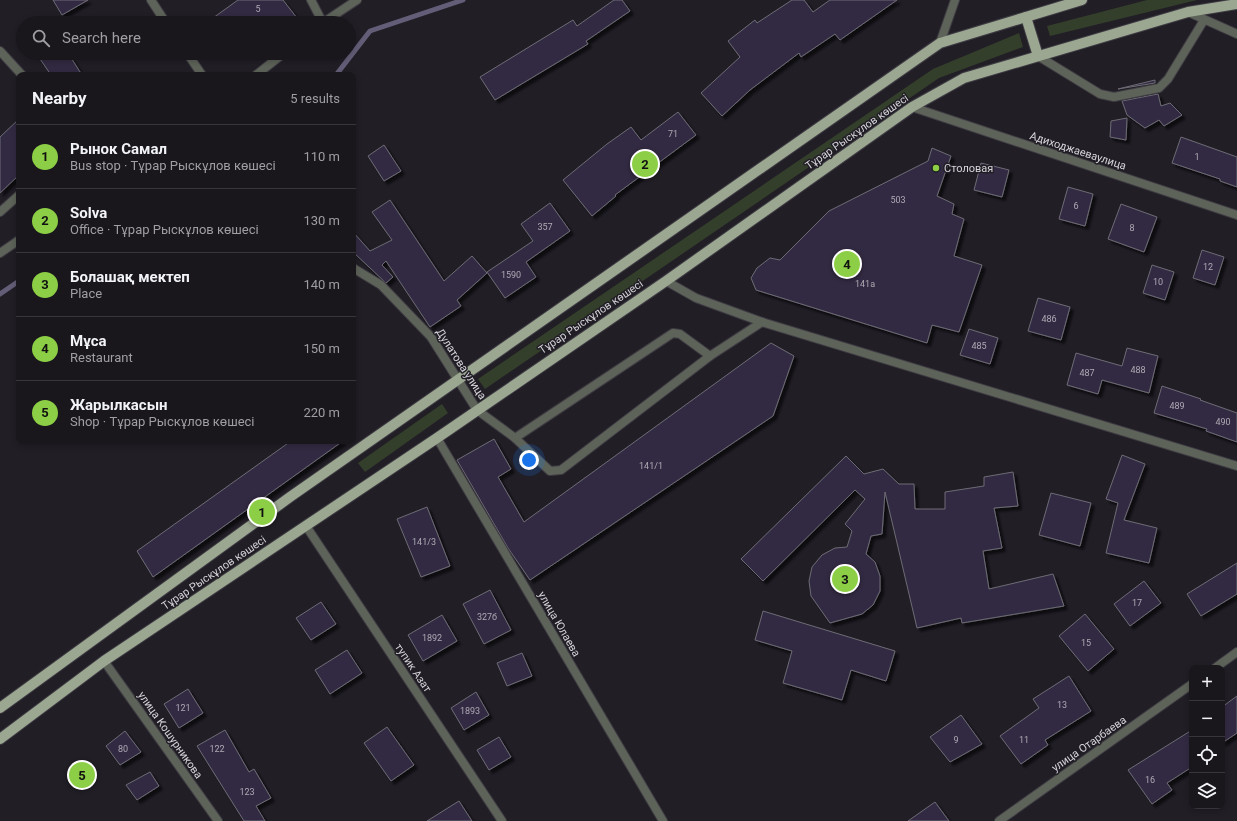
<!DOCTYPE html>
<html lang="en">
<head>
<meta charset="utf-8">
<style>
	:root { --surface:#19161c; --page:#221f25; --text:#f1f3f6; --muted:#9f9fa3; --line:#37353b; --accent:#8cce45 }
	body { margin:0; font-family:Roboto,sans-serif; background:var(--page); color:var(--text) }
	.controls { position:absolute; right:12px; bottom:12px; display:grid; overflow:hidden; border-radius:8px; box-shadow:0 2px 6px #0003 }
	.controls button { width:36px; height:36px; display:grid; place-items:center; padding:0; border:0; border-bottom:1px solid var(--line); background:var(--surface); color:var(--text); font:20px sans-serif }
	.you { position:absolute; left:529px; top:460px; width:14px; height:14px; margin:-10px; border:3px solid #fff; border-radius:50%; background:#1a73e8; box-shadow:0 0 0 6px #1a73e833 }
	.badge { display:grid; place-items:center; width:26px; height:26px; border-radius:50%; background:var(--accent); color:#111; font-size:13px; font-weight:700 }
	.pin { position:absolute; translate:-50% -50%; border:2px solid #fff; box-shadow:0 1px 4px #0006 }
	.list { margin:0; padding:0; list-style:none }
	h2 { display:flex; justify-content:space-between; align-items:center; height:52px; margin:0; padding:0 16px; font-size:17px }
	h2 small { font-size:13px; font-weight:400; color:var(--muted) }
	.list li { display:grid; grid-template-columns:26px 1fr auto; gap:12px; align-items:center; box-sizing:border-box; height:64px; padding:0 16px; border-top:1px solid var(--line) }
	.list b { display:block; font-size:15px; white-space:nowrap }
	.list p { margin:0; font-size:13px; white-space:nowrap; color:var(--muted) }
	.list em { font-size:13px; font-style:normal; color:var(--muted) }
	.icon { flex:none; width:22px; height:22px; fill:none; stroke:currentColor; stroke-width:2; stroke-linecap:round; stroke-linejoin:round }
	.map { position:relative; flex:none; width:1237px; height:821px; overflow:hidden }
	.search { position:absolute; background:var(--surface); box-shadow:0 2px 6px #0003; left:16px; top:16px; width:340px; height:44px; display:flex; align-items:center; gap:10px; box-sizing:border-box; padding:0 14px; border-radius:22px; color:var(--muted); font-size:15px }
	.panel { position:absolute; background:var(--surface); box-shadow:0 2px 6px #0003; left:16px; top:72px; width:340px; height:372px; border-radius:8px }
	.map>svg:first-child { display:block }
	.green { fill:#343f2b }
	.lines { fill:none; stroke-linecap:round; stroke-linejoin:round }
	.stream { stroke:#645d77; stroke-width:5 }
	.building { fill:#322c42; stroke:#6e6b75; filter:url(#shadow) }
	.service-casing { stroke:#3e3b43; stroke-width:10 }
	.minor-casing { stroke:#3e3b43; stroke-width:10 }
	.tertiary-casing { stroke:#3e3b43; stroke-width:10 }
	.primary-casing { stroke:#3e3b43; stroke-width:12 }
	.service { stroke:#5d6359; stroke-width:8 }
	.minor { stroke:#5d6359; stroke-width:8 }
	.tertiary { stroke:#5d6359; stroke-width:8 }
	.primary { stroke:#9ba791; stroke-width:10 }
	.poi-dot { fill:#8cce45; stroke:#211e26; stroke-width:1.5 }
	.labels { text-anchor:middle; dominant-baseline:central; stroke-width:3; stroke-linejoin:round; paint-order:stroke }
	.number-label { font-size:9px; fill:#adaab4 }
	.street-label { font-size:11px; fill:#d6d4da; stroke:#211e26 }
	.poi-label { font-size:11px; fill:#d6d4da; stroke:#211e26; text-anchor:start }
</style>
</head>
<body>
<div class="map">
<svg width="1237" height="821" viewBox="0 0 1237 821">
	<defs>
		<filter id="shadow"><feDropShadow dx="3.5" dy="3.5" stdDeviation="1" flood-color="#0009"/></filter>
	</defs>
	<rect width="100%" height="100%" fill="#211e26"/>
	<g class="green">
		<polygon points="1147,0 1197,0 1050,36 1047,26"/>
		<polygon points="1019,33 1023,47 939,78 485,389 478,379 933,69"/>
		<polygon points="442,404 448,413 365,472 358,463"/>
	</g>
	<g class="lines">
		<g class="stream">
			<polyline points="336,75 370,31 463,0"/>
			<polyline points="0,294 19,281"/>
		</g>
	</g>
	<g class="building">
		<polygon points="53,0 88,0 62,15"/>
		<polygon points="238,0 283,0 297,18 290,23 206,23"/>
		<polygon points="614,0 622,0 630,11 586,41 588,44 495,100 480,77 573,20 577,26"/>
		<polygon points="792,0 804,0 813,12 830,0 897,0 840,40 835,34 801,57 799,53 750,90 722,116 701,93 740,57 728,41 755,20 757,23"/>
		<polygon points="36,53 68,53 82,75 51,75"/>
		<polygon points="1155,80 1155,83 1118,89"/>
		<polygon points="1158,94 1161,106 1170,103 1182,115 1164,126 1159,120 1145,128 1127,115 1122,101"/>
		<polygon points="678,112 696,135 615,195 616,196 592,216 563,180 607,144 631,127 641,140"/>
		<polygon points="1127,118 1126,140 1110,137 1111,121"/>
		<polygon points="19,119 19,175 0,193 0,137"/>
		<polygon points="1181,137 1237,157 1237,187 1220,181 1220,179 1172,163"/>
		<polygon points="384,145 401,171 384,181 368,156"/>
		<polygon points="932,148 951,156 937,196 954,204 952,214 964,219 954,256 982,265 959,332 932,325 927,343 756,290 751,278 757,268 770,258 780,260 829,211 928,161"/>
		<polygon points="981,163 1009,170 1002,197 974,190"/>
		<polygon points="1068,187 1093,194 1085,226 1059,219"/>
		<polygon points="390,200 444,281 472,256 487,273 457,300 461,306 430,327 386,261 382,265 393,277 386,283 353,252 353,232 370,251 392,240 372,212"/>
		<polygon points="550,203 570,231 526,262 536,277 505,298 487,272 533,241 521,224"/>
		<polygon points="1121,204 1157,217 1144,252 1108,239"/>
		<polygon points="1202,250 1224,257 1215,285 1193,278"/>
		<polygon points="1152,265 1174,272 1165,300 1143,293"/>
		<polygon points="1038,298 1070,307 1061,340 1028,331"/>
		<polygon points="969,329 998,338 990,364 960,355"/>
		<polygon points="771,343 794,356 773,416 530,580 508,548 457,460 494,439 511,469 498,477 524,522"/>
		<polygon points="1127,348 1158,356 1149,393 1102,380 1098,394 1067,385 1076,353 1122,366"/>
		<polygon points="1162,386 1201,399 1200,400 1237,413 1237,442 1206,431 1207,429 1154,413"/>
		<polygon points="291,441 343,441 153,577 137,551"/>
		<polygon points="1122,455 1145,464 1124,520 1157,528 1149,563 1106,553 1118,503 1106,499"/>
		<polygon points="846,456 864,474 883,469 899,484 914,484 915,509 945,509 945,492 984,486 984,477 1013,472 1018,506 994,508 1002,548 983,551 989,589 1053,574 1064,606 962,623 961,618 917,628 885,492 882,534 871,536 866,554 875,562 880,576 880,591 873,605 862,614 830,623 811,596 809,581 812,567 822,555 835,548 847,547 852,531 845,524 865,499 855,490 763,581 741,559"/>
		<polygon points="1051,493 1091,503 1080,546 1039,535"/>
		<polygon points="427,507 450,566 421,577 397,519"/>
		<polygon points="1237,563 1237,594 1201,616 1187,594"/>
		<polygon points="1144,581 1161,603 1130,626 1114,604"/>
		<polygon points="490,590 511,630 484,644 463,604"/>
		<polygon points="321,602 336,624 311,640 296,618"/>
		<polygon points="763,611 895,651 886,681 851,670 842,700 783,683 792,651 755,640"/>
		<polygon points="1085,614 1114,649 1088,671 1059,636"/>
		<polygon points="442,615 457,641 423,661 408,635"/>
		<polygon points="347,650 362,673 330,694 315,670"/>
		<polygon points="522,653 532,676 507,686 497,663"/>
		<polygon points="1069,676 1091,711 1045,740 1048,745 1021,764 1000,736 1039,708 1033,699"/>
		<polygon points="188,689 203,713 179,728 164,704"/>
		<polygon points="476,692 489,715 464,730 451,708"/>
		<polygon points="1237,696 1237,733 1222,743 1222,707"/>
		<polygon points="961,715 982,744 950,762 930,737"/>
		<polygon points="387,727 414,765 391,781 364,743"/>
		<polygon points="225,730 249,772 254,769 271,798 256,806 265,821 244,821 197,746"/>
		<polygon points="1192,730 1192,767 1167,783 1172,790 1152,804 1128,770"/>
		<polygon points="125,731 141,752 120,765 106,746"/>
		<polygon points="499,737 511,757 489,770 477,750"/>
		<polygon points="150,772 159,786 137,800 126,785"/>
		<polygon points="459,801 472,821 427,821"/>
		<polygon points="935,802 949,821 908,821"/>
	</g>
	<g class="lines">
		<defs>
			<g id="service">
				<polyline points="1188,12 1237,34"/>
				<polyline points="1038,56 1100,94 1114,97 1159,88 1168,79 1204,20"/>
				<polyline points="0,212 19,195"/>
				<polyline points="477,410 515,438 550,471 561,470 710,356 762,322"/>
				<polyline points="515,438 673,333 680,334 710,356"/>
			</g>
			<g id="minor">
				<polyline points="324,22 357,0"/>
				<polyline points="940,43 955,0"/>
				<polyline points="0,51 22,75"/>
				<polyline points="912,107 1237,215"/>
				<polyline points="0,253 19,240"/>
				<polyline points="666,281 696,298 762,322 1237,466"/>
				<polyline points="437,438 663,821"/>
				<polyline points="306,526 502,821"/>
				<polyline points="104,661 218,821"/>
				<polyline points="1215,668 1237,652"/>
				<polyline points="999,821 1192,684"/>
			</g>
			<g id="tertiary">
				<polyline points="151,0 166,23"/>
				<polyline points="311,0 323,23"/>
				<polyline points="187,53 202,75"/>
				<polyline points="256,75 284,53"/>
				<polyline points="353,268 381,285 431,337 477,410"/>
			</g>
			<g id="primary">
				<polyline points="1026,17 1038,56"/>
				<polyline points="0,708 290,497 940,43 1082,0"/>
				<polyline points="0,739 104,661 437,438 666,281 912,107 964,78 1188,12 1237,4"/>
			</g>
		</defs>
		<use href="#service" class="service-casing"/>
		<use href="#minor" class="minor-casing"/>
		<use href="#tertiary" class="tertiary-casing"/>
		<use href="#primary" class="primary-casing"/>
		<use href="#service" class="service"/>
		<use href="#minor" class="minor"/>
		<use href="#tertiary" class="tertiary"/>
		<use href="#primary" class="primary"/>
	</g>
	<circle class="poi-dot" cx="936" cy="168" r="4"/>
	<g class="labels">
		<g class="number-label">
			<text x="258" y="9">5</text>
			<text x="673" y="134">71</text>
			<text x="1197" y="157">1</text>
			<text x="898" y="200">503</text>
			<text x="1076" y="206">6</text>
			<text x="545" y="227">357</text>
			<text x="1132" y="228">8</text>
			<text x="1208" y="267">12</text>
			<text x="511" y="275">1590</text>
			<text x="1158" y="282">10</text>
			<text x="865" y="284">141а</text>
			<text x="1049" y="319">486</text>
			<text x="979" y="346">485</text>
			<text x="1138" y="370">488</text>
			<text x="1087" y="373">487</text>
			<text x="1177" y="406">489</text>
			<text x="1223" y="422">490</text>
			<text x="651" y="466">141/1</text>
			<text x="424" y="542">141/3</text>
			<text x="1137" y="603">17</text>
			<text x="487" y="617">327б</text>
			<text x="432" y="638">1892</text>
			<text x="1086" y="643">15</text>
			<text x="1062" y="705">13</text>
			<text x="183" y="708">121</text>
			<text x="470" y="711">1893</text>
			<text x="956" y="740">9</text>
			<text x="1024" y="740">11</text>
			<text x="123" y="749">80</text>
			<text x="217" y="749">122</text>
			<text x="1150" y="780">16</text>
			<text x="247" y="792">123</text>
		</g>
		<g class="street-label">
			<text transform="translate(857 132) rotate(-35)">Тұрар Рыскұлов көшесі</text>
			<text transform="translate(1078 151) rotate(18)">Адиходжаеваулица</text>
			<text transform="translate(591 317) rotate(-34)">Тұрар Рыскұлов көшесі</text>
			<text transform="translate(461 364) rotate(57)">Дулатова улица</text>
			<text transform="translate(214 573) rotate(-34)">Тұрар Рыскұлов көшесі</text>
			<text transform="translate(559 624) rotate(60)">улица Юлаева</text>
			<text transform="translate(413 668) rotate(56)">тупик Азат</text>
			<text transform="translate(170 735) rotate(55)">улица Кошурникова</text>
			<text transform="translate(1089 744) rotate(-35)">улица Отарбаева</text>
		</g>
		<g class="poi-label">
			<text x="944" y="168">Столовая</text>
		</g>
	</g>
</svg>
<div class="controls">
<button>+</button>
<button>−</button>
<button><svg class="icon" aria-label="locate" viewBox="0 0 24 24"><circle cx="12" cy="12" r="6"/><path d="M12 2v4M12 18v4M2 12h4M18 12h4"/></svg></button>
<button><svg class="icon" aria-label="layers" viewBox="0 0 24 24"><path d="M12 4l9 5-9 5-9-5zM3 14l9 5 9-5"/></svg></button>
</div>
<div class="you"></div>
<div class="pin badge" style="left:262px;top:512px">1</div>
<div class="pin badge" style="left:645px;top:164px">2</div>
<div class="pin badge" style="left:845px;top:579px">3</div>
<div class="pin badge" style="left:847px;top:264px">4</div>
<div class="pin badge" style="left:82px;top:775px">5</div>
<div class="search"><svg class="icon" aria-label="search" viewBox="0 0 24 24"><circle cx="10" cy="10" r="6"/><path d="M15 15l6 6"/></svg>Search here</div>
<section class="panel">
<h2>Nearby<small>5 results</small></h2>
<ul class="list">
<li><span class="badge">1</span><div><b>Рынок Самал</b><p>Bus stop · Тұрар Рыскұлов көшесі</p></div><em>110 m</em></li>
<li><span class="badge">2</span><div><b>Solva</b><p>Office · Тұрар Рыскұлов көшесі</p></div><em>130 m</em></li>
<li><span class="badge">3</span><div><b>Болашақ мектеп</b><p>Place</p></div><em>140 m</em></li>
<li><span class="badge">4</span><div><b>Мұса</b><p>Restaurant</p></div><em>150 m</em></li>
<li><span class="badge">5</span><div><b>Жарылкасын</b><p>Shop · Тұрар Рыскұлов көшесі</p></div><em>220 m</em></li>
</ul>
</section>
</div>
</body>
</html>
